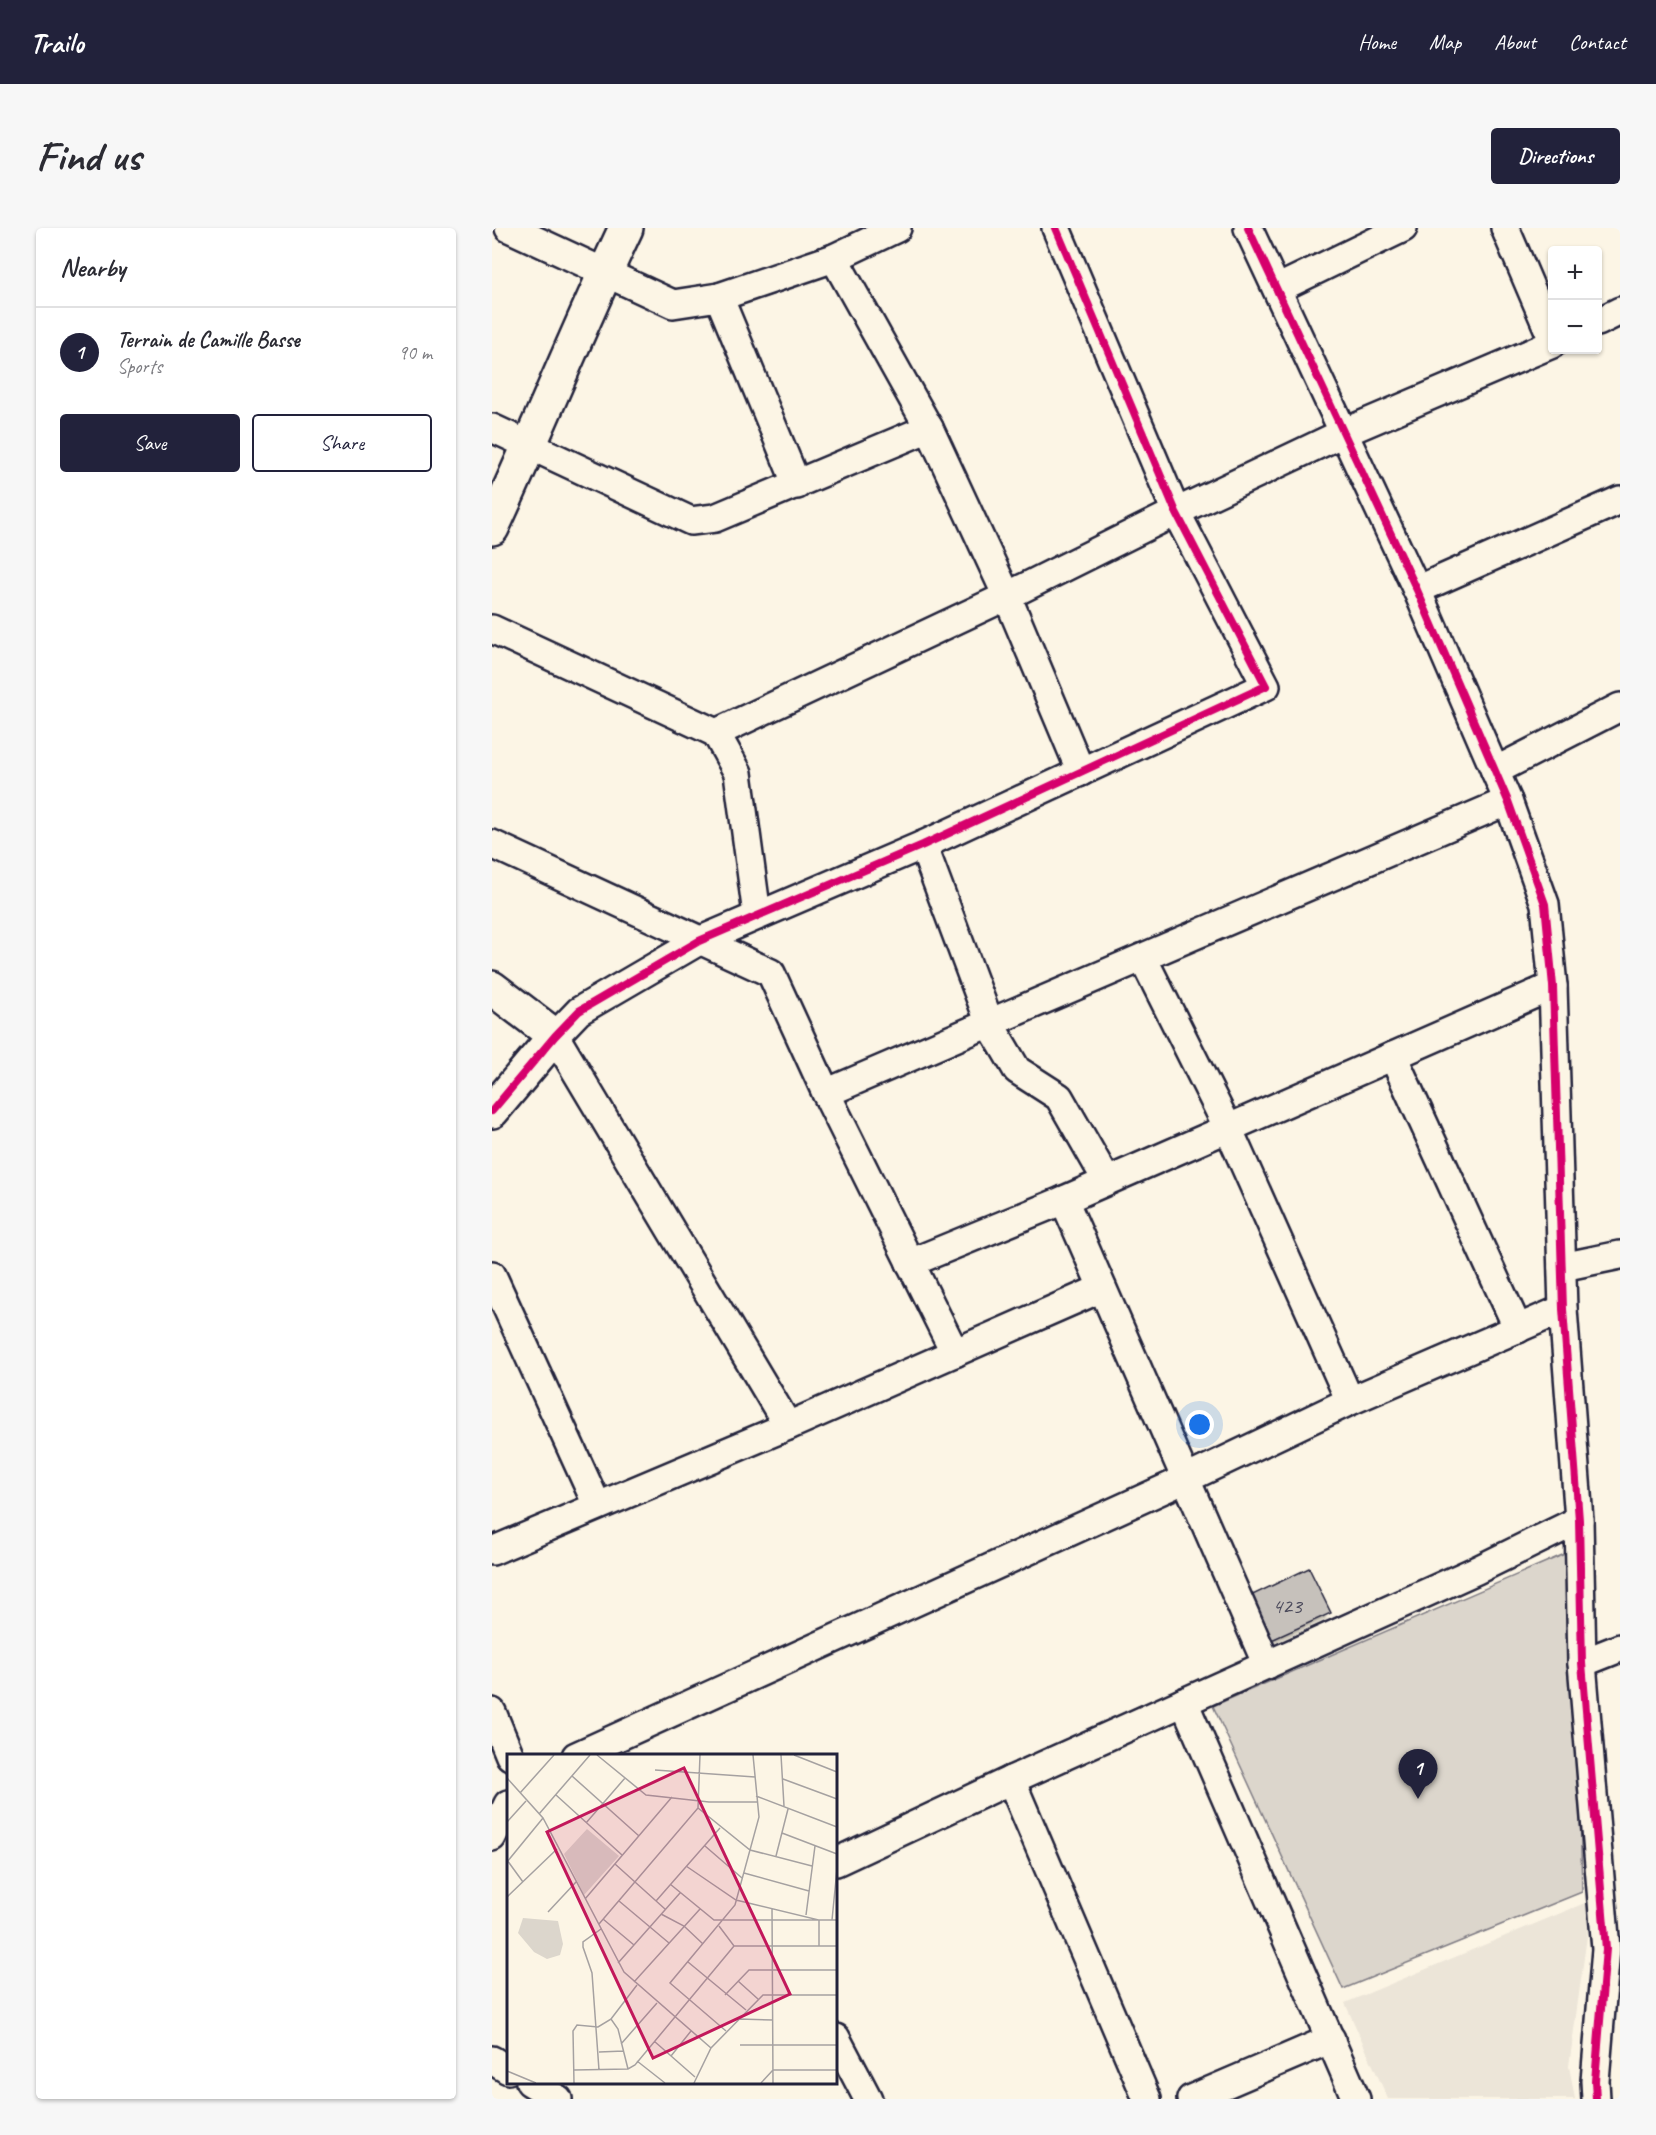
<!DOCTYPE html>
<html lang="en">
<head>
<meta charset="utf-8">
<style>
	:root { --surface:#fff; --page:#f7f7f7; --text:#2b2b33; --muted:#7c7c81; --line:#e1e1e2; --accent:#22223b }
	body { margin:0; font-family:Caveat,sans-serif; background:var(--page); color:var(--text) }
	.controls { position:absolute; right:18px; top:18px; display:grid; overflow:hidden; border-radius:6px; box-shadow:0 2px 4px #0004 }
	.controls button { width:54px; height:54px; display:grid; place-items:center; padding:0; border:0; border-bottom:2px solid var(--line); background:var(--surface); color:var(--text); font:30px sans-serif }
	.you { position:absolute; left:708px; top:1197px; width:21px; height:21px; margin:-15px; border:4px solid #fff; border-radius:50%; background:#1a73e8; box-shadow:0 0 0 9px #1a73e833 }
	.badge { display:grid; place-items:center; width:39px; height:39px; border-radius:50%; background:var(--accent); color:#fff; font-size:20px; font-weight:700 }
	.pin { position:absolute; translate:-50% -50px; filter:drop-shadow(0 2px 3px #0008) }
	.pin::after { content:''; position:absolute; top:32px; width:21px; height:18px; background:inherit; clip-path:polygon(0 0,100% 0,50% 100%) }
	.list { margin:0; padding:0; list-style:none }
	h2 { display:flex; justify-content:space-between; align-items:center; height:78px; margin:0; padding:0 24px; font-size:26px }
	h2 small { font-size:20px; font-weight:400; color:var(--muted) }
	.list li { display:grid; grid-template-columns:39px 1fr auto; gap:18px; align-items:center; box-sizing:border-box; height:90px; padding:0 24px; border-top:2px solid var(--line) }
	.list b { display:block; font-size:22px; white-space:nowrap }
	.list p { margin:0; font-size:20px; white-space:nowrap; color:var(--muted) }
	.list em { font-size:20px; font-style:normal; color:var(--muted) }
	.actions { display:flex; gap:12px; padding:18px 24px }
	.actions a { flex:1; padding:14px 0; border:2px solid var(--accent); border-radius:6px; text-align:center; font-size:21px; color:var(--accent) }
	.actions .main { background:var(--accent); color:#fff }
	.map { position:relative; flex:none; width:1128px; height:1871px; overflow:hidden; border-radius:6px }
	header { display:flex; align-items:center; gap:36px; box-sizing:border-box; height:84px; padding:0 30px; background:var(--accent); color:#fff }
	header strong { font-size:28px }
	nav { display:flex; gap:33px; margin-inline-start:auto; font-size:21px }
	.intro { display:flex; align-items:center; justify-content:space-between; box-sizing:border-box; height:144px; padding:0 36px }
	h1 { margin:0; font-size:42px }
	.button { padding:15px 27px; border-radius:6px; background:var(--accent); color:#fff; font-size:21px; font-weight:700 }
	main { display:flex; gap:36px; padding:0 36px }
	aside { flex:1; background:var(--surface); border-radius:6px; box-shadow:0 2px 4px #0004 }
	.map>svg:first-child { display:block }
	.built { fill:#ece5d8 }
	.green { fill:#dcd6cc; stroke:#7f7c84; stroke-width:1.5 }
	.building { fill:#c6c1bb; stroke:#22223b; stroke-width:1.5; filter:url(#shadow) }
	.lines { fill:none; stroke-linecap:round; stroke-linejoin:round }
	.minor-casing { stroke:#22223b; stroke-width:32 }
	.tertiary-casing { stroke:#22223b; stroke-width:38 }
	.minor { stroke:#fcf5e5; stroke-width:27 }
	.tertiary { stroke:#fcf5e5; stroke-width:33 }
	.cycleway-casing { stroke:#fcf5e5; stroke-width:11 }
	.cycleway { stroke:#d6006c; stroke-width:8 }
	.labels { text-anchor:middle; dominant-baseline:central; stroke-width:4.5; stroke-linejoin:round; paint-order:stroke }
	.number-label { font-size:22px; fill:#4b4a5b }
	.inset-road { fill:none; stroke:#a5a1a1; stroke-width:1.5 }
	.view { fill:#c2185b; fill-opacity:0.15; stroke:#c2185b; stroke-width:3 }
	.inset-edge { fill:none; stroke:#22223b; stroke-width:3 }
</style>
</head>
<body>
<header>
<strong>Trailo</strong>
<nav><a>Home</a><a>Map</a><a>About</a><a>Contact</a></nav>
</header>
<div class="intro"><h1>Find us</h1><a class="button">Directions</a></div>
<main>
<aside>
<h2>Nearby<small></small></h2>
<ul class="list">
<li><span class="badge">1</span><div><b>Terrain de Camille Basse</b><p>Sports</p></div><em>90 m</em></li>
</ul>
<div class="actions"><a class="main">Save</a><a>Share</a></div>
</aside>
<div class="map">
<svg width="1128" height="1871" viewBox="0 0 1128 1871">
	<defs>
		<filter id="shadow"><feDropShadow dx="-5.5" dy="5.5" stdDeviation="1.5" flood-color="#0004"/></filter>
	</defs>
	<rect width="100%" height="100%" fill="#fcf5e5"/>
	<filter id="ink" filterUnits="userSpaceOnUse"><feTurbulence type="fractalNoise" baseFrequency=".0167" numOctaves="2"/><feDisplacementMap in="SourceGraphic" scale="12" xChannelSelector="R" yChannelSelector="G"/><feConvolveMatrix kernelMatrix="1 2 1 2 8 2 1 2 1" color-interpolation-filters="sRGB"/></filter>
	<g filter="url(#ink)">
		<polygon class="built" points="1100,1672 1077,1838 1083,1871 896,1871 853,1775"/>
		<polygon class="green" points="1082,1322 1090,1664 851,1761 721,1478"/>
		<polygon class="building" points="817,1340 839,1385 773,1415 752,1371"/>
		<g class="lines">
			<defs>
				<g id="minor">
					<polyline points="17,0 181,76 227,69 342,30 405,0"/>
					<polyline points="756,0 925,362 1016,573 1053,676 1061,758 1071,1081 1087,1292 1090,1435 1114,1721 1103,1853 1104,1871"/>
					<polyline points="1013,0 1060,110"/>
					<polyline points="342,30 437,200 515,368 589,544"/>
					<polyline points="785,61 911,0"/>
					<polyline points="227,69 305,257"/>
					<polyline points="1106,94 1128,83"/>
					<polyline points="0,200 199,293 223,290 437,200"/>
					<polyline points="925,362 1128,272"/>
					<polyline points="0,401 224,505 246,545 265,687"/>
					<polyline points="224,505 515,368 684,284 851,205 1060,116"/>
					<polyline points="1003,543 1128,479"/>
					<polyline points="0,616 279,745 334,865 463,1125"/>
					<polyline points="431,617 498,796 525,842 567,869 615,953"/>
					<polyline points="651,730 736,900 858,1173"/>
					<polyline points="901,828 1026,1101"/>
					<polyline points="334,865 1016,573"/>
					<polyline points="572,972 775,1437"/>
					<polyline points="418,1035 572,972 1061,758"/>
					<polyline points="1070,1039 1128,1027"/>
					<polyline points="0,1047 105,1277"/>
					<polyline points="296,1198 63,808 87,783 207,713 431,617 774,458 684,284 564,0"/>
					<polyline points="0,1323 296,1198 610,1060"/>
					<polyline points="1090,1435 1128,1420"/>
					<polyline points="692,1474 864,1871"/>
					<polyline points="0,1484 18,1528"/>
					<polyline points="84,1528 694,1251 858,1173 1071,1081"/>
					<polyline points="519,1552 655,1871"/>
					<polyline points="0,1609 16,1576"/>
					<polyline points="344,1634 519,1552 985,1342 1087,1292"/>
					<polyline points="344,1810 376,1871"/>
					<polyline points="0,1832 16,1842"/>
					<polyline points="38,1854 66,1871"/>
					<polyline points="699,1871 839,1811"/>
				</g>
				<g id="tertiary">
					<path d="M 0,300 C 46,201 87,99 134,0"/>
					<polyline points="0,760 63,808 0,883"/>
				</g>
			</defs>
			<use href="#minor" class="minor-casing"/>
			<use href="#tertiary" class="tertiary-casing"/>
			<use href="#minor" class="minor"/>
			<use href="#tertiary" class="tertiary"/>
			<defs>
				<g id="cycleway">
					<polyline points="756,0 925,362 1016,573 1053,676 1061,758 1071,1081 1087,1292 1090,1435 1114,1721 1103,1853 1104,1871"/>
					<polyline points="0,883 63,808 87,783 207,713 431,617 774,458 684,284 564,0"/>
				</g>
			</defs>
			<use href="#cycleway" class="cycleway-casing"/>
			<use href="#cycleway" class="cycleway"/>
		</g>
	</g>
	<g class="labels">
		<g class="number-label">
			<text x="795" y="1378">423</text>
		</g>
	</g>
	<g transform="translate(15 1526)">
		<rect width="330" height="330" fill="#fcf5e5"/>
		<path d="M 80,75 L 112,102 L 77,141 L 57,100 ZM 16,164 L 51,167 L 56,190 L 53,201 L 40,205 L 27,198 L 11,179 Z" fill="#dcd6cc"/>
		<path class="inset-road" d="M 90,1 L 139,41 L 202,48 L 250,48M 274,1 L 277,52M 287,1 L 330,18M 148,16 L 248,23M 65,22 L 132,82M 0,24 L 36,64 L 117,218 L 204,294M 276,25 L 330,45M 13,39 L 47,1M 49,41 L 115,101M 249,42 L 330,73M 191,54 L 243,96 L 305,112M 32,60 L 83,1M 0,68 L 19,47M 79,69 L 118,24M 275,79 L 330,100M 198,92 L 235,124M 269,102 L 281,55M 0,106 L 16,128M 0,108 L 36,64M 108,110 L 158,155M 179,112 L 229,146 L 312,166 L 312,192M 237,119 L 302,137M 163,130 L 207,166 L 330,166M 0,143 L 50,95M 78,145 L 165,43M 112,147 L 162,189M 149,147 L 213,74M 265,154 L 266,329M 41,158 L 69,128M 154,160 L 177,172 L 196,190M 299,161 L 308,92M 96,165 L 127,191M 325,166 L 330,115M 92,170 L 191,54 L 193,1M 212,172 L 227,192 L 330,192M 181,208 L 239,256M 111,209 L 173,139M 231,227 L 251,245M 127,228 L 193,155M 218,241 L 242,216 L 330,216M 104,265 L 130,231M 232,265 L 266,266M 219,277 L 163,229 L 228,151 L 252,63 L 246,1M 147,287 L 188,323M 114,290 L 150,249M 233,291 L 330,291M 92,298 L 117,297M 164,302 L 184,277M 130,307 L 158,329M 67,316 L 121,315 L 128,311 L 227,192M 92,316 L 85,219 L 76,193 L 76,188 L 94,175M 0,317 L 29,329M 67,329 L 66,277 L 70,271 L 91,273 L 104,265 L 111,275 L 121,315M 187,329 L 204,294 L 256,241 L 330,241M 254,329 L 266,316 L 330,316"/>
		<path class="view" d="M 177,14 L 283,240 L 146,304 L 40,78 Z"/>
		<rect width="330" height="330" class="inset-edge"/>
	</g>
</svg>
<div class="controls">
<button>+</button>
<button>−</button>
</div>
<div class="you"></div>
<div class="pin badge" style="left:926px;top:1571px">1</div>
</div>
</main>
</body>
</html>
